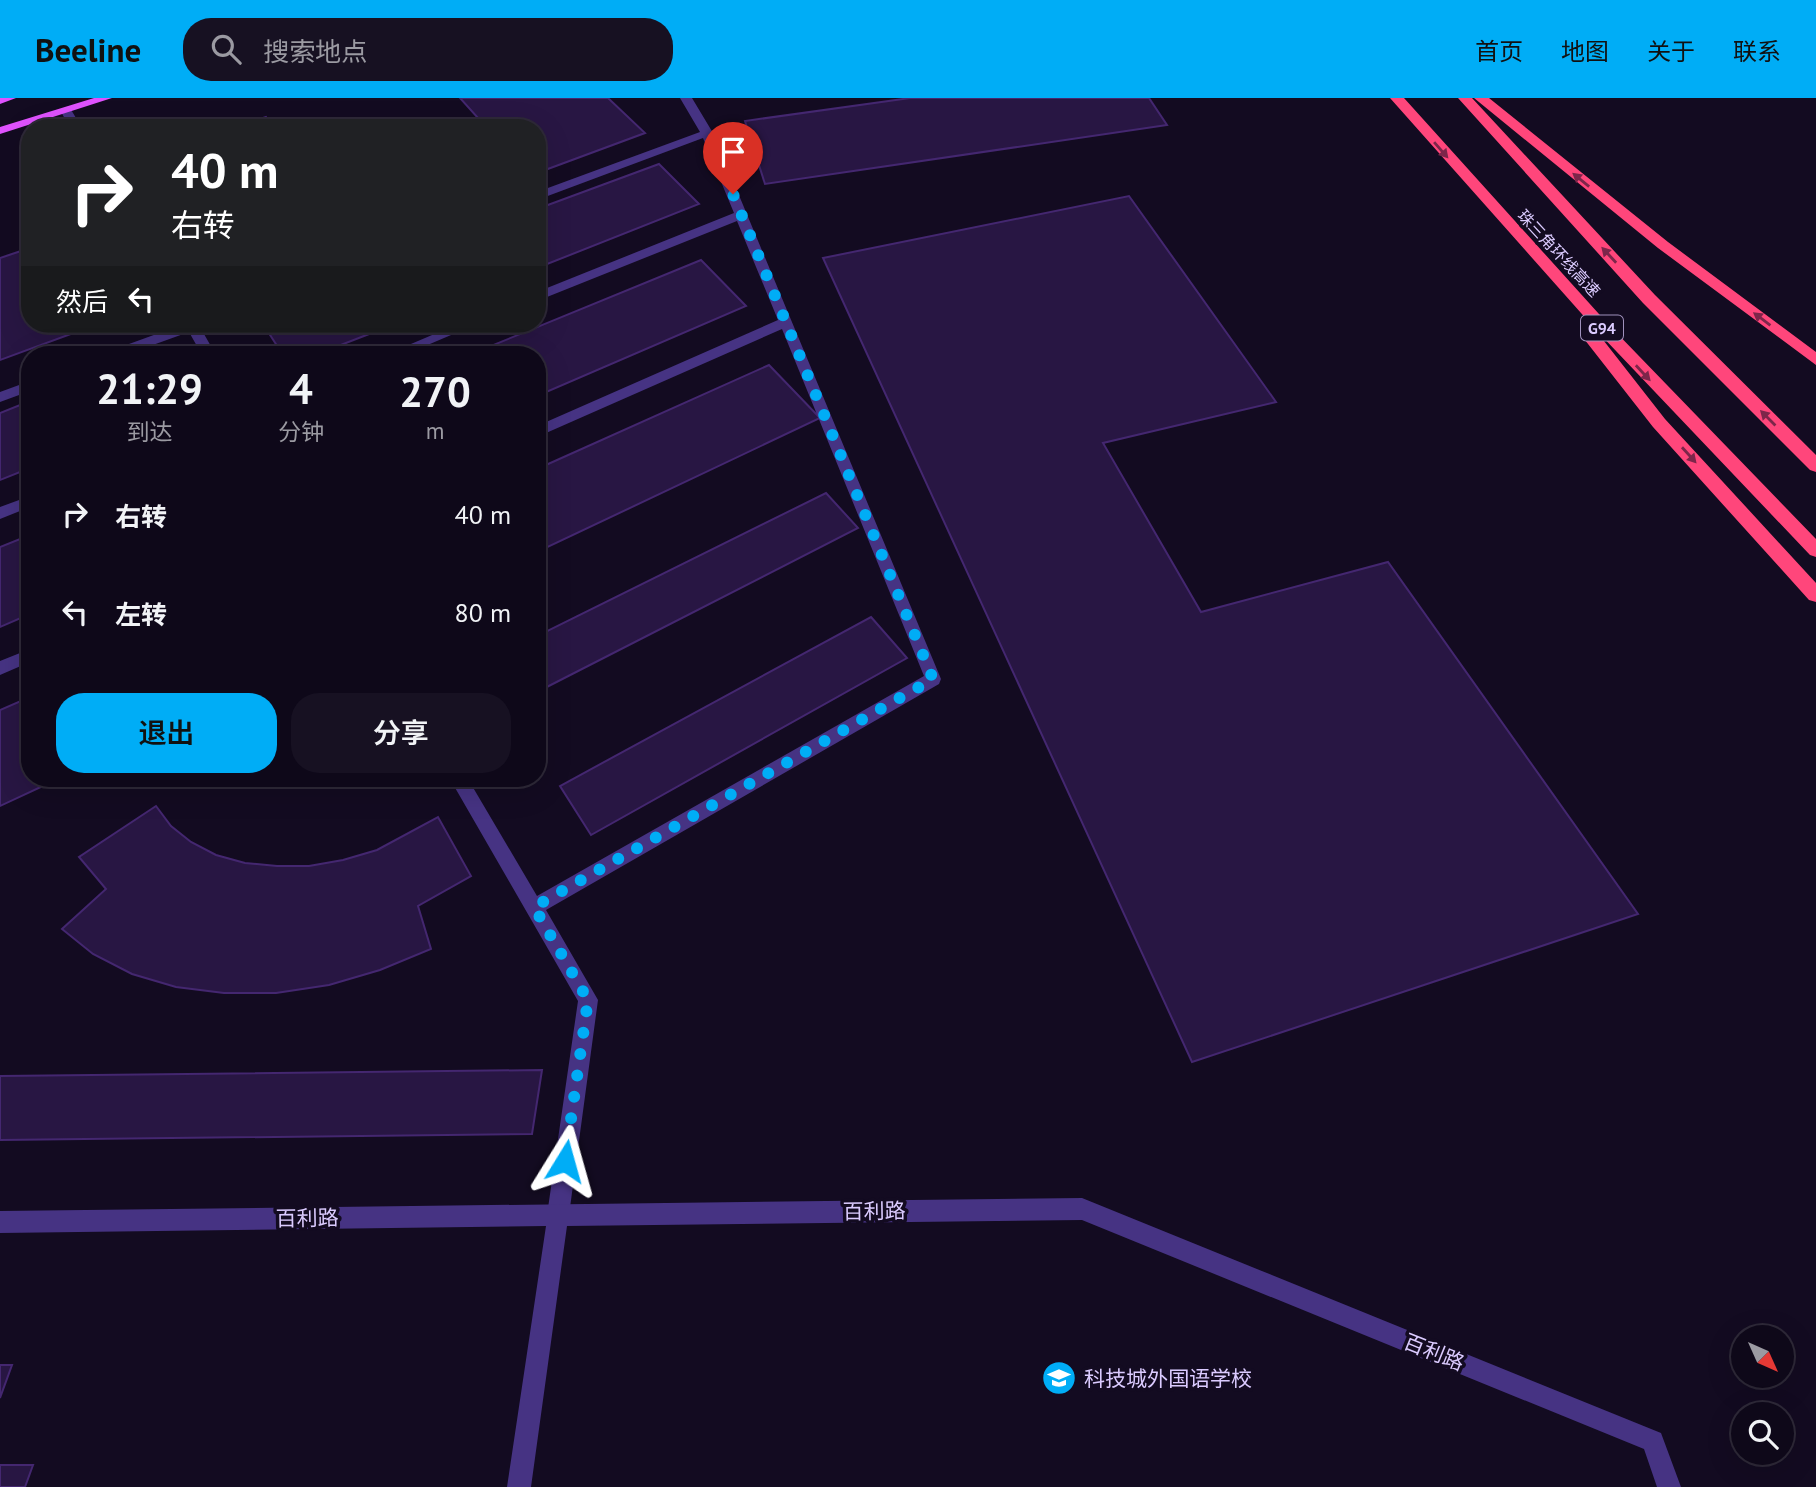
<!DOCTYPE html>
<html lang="zh">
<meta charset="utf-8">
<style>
:root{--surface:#0e0819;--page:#171122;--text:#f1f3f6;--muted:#9b9aa2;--line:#2e2938;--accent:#00adf6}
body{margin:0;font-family:"PT Sans","Noto Sans SC",sans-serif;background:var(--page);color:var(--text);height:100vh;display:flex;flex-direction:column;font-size:26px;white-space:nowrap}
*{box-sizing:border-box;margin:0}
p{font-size:23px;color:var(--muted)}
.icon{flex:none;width:38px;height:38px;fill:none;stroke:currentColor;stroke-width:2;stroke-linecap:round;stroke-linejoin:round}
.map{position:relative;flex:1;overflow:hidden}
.drawer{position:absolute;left:21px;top:248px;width:525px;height:441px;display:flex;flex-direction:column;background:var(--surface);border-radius:28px;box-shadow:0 7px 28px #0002,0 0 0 2px var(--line)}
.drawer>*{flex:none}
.banner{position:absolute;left:21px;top:21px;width:525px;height:214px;border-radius:28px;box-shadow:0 7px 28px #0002,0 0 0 2px var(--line);background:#202124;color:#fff;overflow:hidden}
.needle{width:46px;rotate:135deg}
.fabs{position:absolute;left:1731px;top:1227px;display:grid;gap:14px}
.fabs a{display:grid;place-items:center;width:63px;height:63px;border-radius:50%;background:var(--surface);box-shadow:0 7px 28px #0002,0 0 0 2px var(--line);font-size:35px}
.pin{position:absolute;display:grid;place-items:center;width:60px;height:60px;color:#fff;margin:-72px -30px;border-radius:50% 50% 50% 0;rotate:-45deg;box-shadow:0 0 7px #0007}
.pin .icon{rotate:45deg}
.me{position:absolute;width:77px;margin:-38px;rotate:8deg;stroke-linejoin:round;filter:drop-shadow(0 0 5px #0008)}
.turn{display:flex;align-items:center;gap:24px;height:147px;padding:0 35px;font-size:32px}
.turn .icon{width:91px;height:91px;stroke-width:2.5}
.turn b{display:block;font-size:49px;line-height:60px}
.then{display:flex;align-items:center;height:66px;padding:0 35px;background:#0003;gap:14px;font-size:26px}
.eta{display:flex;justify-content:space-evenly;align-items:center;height:119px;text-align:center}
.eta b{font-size:42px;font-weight:600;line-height:49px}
.button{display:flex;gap:14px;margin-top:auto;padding:14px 35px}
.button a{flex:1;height:80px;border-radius:28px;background:var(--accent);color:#111;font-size:28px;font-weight:600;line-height:80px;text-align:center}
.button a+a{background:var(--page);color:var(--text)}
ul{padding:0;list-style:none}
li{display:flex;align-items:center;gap:21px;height:98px;padding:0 35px}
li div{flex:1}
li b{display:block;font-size:26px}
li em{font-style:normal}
header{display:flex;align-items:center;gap:42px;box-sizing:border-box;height:98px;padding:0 35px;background:var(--accent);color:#111}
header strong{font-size:33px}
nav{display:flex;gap:38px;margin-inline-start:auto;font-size:24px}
.search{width:490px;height:63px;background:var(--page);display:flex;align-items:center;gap:18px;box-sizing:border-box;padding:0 24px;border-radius:28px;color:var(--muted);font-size:26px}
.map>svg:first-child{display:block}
</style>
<header>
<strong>Beeline</strong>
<div class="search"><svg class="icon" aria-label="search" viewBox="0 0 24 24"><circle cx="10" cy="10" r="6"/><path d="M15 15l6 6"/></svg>搜索地点</div>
<nav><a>首页</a><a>地图</a><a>关于</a><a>联系</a></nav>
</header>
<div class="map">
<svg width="1816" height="1389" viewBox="0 0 1816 1389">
<rect width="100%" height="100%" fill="#130b21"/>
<path fill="#281643" stroke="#442770" stroke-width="2" d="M460,0H608L645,35L537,75V30H487Z
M910,0H1149L1167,27L765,86L745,23Z
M266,19L274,30H233Z
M659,66L699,106L537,170V111Z
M1129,98L1276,304L1103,345L1201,514L1388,464L1638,816L1192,964L823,160Z
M30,150V226H98L0,262V160Z
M701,162L746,208L537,298V257H469Z
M263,226H395L315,257H283Z
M769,267L820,320L537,454V371Z
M30,303V370L0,382V315Z
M826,395L858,430L537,594V538Z
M30,437V516L0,529V449Z
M871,519L907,560L591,737L560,688Z
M30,599V681H58L0,708V612Z
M156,708L171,728L191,744L216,757L245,765L277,768H309L343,762L377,752L438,719L471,778L418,808L431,851L380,872L329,887L276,895H224L176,889L132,876L93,856L62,831L106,791L79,759Z
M542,972L532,1036L0,1042V978Z
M0,1267H12L0,1300Z
M0,1367H33L25,1389H0Z"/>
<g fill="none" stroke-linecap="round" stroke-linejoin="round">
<path fill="#463383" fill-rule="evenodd" d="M680,0H692L713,35L941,581L939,586L546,812L598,902L569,1117L566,1125L558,1128L550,1125L547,1117L578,903L450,681H468L537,798L924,578L782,231L537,339V328L778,222L737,123L537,203V194L734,115L703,40L537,102V94L700,34Z
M66,9L70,10L82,30H70L60,12Z
M184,226H202L200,229L216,257H202L189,234L125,257H105L107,254Z
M458,226H477L404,257H385Z
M30,283V293L0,304V294Z
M30,398V409L0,421V409Z
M30,551V564L0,577V563Z"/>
<path fill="#463383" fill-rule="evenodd" d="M1082,1100L1661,1335L1681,1389H1657L1644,1351L1082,1122L567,1128L531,1389H507L546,1128L0,1135V1113Z"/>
<path fill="#e052ff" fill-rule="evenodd" d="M0,0H16L0,6Z
M94,0H112L0,36V29Z"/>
<path fill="#ff467b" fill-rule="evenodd" d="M1390,0H1404L1608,226L1816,441V459L1810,457L1597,233Z
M1458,0H1472L1655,197L1816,357V374L1810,372L1643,205Z
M1474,0H1489L1668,144L1816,254V267L1658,150Z
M1587,228L1593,229L1665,321L1816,485V504L1809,502L1653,329L1581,237V229Z"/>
</g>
<defs><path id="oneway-solid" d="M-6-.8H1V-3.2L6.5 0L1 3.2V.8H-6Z" transform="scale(1.75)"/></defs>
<g fill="#7d264a">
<use href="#oneway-solid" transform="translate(1441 52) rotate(49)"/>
<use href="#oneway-solid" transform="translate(1581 82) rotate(-141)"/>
<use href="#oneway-solid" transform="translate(1609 157) rotate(-133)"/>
<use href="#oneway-solid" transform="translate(1762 221) rotate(-143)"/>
<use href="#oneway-solid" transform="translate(1643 275) rotate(47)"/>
<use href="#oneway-solid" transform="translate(1768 320) rotate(-135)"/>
<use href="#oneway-solid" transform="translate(1689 357) rotate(48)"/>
</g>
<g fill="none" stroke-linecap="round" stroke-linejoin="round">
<path stroke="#00adf6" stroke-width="12" stroke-dasharray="0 21.6" d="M565,1063L588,902L534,809L933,581L733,96"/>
</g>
<defs>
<g id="school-disc" transform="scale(1.75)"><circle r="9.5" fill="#00adf6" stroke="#130b21"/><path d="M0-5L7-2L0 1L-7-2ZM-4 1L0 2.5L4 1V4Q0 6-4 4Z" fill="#fff"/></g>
</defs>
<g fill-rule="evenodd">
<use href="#school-disc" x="1059" y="1280"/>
</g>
<g text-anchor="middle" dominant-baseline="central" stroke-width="7" stroke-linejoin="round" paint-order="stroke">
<g font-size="16" fill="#dbcbff" stroke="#130b21">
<text transform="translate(1559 155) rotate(47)">珠三角环线高速</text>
</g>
<rect fill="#130b21" stroke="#9f91bc" stroke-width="2" x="1581" y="217.5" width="42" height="25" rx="5"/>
<g font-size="16" font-weight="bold" fill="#dbcbff">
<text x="1602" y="230">G94</text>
</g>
<g font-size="21" fill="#dbcbff" stroke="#130b21">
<text transform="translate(874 1113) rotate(-1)">百利路</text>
<text transform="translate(307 1120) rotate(-1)">百利路</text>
<text transform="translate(1434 1254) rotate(22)">百利路</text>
</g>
<g font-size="21" fill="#dbcbff" stroke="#130b21" text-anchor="start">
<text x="1084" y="1280">科技城外国语学校</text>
</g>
</g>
</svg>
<div class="fabs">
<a><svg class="needle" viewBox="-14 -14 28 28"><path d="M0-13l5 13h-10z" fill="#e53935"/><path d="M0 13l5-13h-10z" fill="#9b9aa2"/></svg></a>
<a><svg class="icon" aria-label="search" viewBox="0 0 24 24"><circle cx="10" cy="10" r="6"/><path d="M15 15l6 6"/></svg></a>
</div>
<div class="pin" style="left:733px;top:96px;background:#d93025"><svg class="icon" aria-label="arrive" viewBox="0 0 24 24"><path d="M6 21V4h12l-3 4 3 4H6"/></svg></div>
<svg class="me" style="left:565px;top:1063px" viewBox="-20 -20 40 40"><path d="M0-17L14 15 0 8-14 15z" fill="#00adf6" stroke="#fff" stroke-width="4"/></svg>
<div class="banner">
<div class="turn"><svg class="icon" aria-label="right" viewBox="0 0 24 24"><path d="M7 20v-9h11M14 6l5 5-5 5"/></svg><div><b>40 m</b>右转</div></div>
<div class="then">然后<svg class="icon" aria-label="left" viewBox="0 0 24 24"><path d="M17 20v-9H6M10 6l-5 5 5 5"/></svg></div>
</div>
<section class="drawer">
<div class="eta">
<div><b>21:29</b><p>到达</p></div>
<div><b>4</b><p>分钟</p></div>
<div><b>270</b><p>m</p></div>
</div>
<ul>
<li><svg class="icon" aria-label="right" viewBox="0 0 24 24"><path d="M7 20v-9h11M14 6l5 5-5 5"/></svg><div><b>右转</b></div><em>40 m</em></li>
<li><svg class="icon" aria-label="left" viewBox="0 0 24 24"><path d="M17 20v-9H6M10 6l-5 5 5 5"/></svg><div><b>左转</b></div><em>80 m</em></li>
</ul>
<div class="button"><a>退出</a><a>分享</a></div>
</section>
</div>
